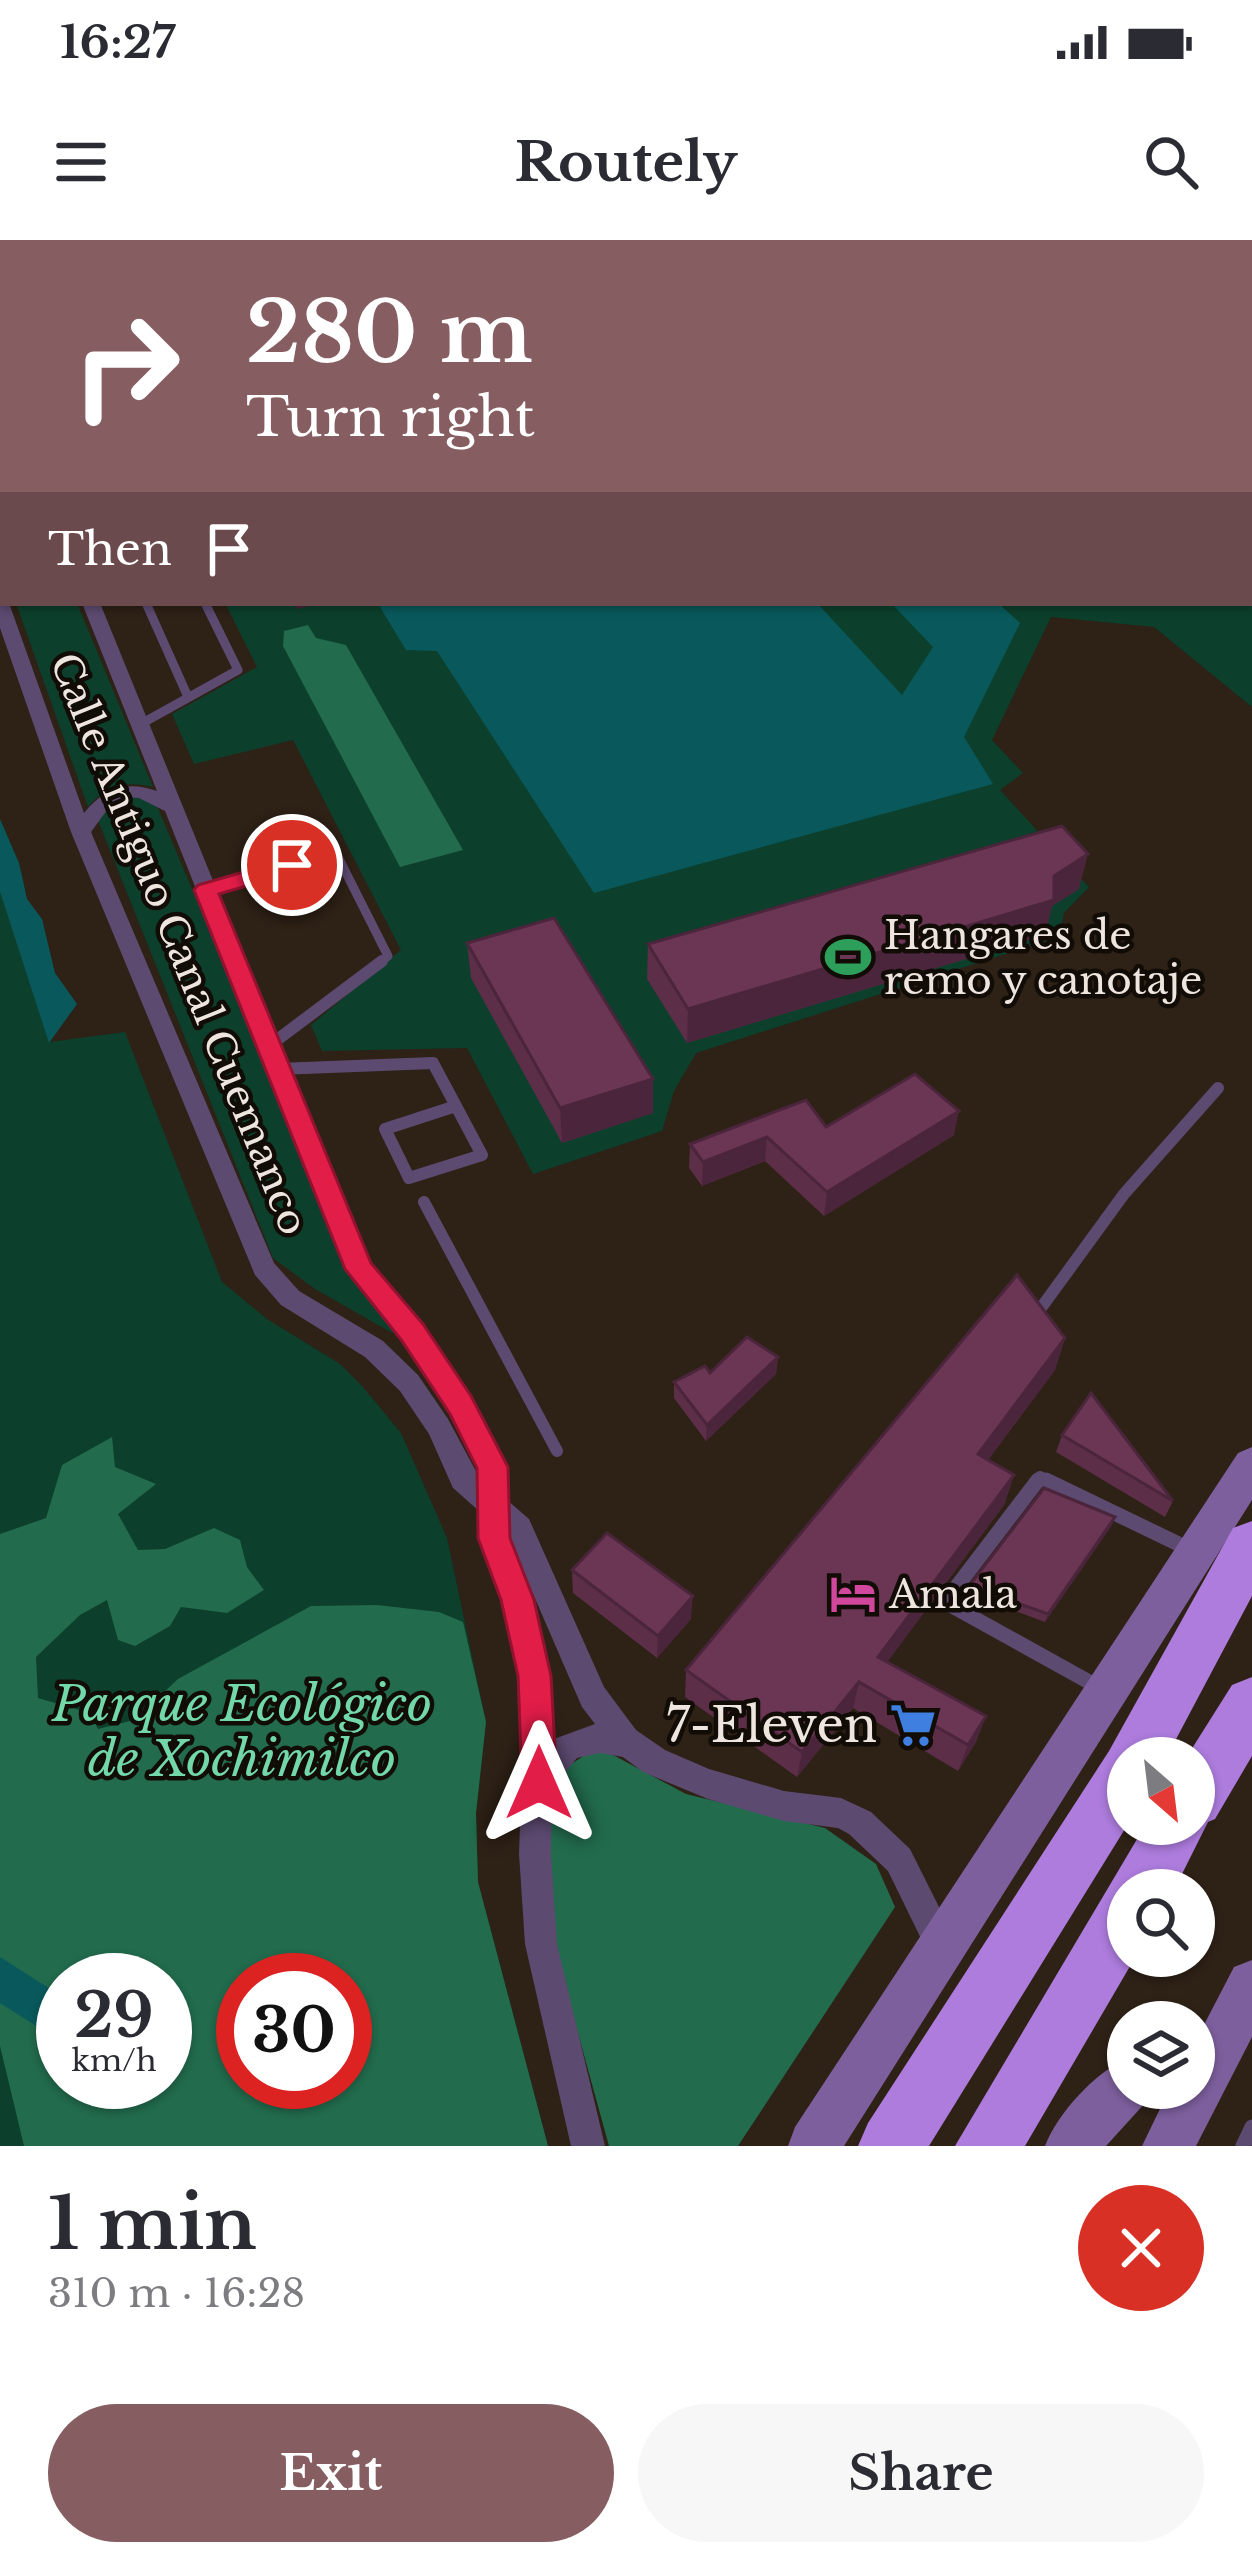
<!DOCTYPE html>
<meta charset="utf-8">
<style>
:root{--surface:#fff;--page:#f7f7f7;--text:#2b2b33;--muted:#7c7c81;--accent:#865d61}
body{margin:0;font-family:"Libre Baskerville",serif;background:var(--page);color:var(--text);height:100vh;display:flex;flex-direction:column;font-size:45px;white-space:nowrap}
*{box-sizing:border-box;margin:0}
p{font-size:39px;color:var(--muted)}
.icon{flex:none;width:66px;height:66px;fill:none;stroke:currentColor;stroke-width:2;stroke-linecap:round;stroke-linejoin:round}
.map{position:relative;height:1906px;overflow:hidden}
.side{display:flex;flex-direction:column;background:var(--surface);flex:1}
.side>*{flex:none}
.banner{position:absolute;left:0px;top:0px;width:1254px;height:366px;box-shadow:0 3px 9px #0004;background:#865d61;color:#fff;overflow:hidden}
.needle{width:78px;rotate:152deg}
.fabs{position:absolute;left:1107px;top:1497px;display:grid;gap:24px}
.fabs a{display:grid;place-items:center;width:108px;height:108px;border-radius:50%;background:var(--surface);box-shadow:0 3px 9px #0004;font-size:60px}
.speed{position:absolute;left:36px;top:1713px;display:flex;gap:24px;font-size:60px;font-weight:700;text-align:center}
.speed>*{display:grid;place-content:center;width:156px;height:156px;border-radius:50%;background:var(--surface);box-shadow:0 3px 9px #0004;line-height:1}
.speed small{font-size:30px;font-weight:400}
.speed .limit{border:18px solid #d22;background:#fff;color:#111}
.pin{position:absolute;display:grid;place-items:center;width:102px;height:102px;color:#fff;margin:-51px;border:6px solid #fff;border-radius:50%;box-shadow:0 3px 12px #0007}
.me{position:absolute;width:132px;margin:-66px;rotate:0deg;stroke-linejoin:round;filter:drop-shadow(0 0 9px #0008)}
.turn{display:flex;align-items:center;gap:42px;height:252px;padding:0 48px;font-size:54px}
.turn .icon{width:156px;height:156px;stroke-width:2.5}
.turn b{display:block;font-size:84px;line-height:102px}
.then{display:flex;align-items:center;height:114px;padding:0 48px;background:#0003;gap:24px;font-size:45px}
.round{display:grid;place-items:center;flex:none;width:126px;height:126px;border-radius:63px;background:var(--page)}
.head{display:flex;align-items:center;justify-content:space-between;height:204px;padding:0 48px}
h1{font-size:72px;font-weight:700;line-height:90px}
.button{display:flex;gap:24px;margin-top:auto;padding:24px 48px}
.button a{flex:1;height:138px;border-radius:72px;background:var(--accent);color:#fff;font-size:48px;font-weight:700;line-height:138px;text-align:center}
.button a+a{background:var(--page);color:var(--text)}
.status{display:flex;justify-content:space-between;align-items:center;height:84px;padding:0 60px;background:var(--surface);direction:ltr}
.status svg{height:33px;fill:currentColor}
header{display:flex;justify-content:space-between;align-items:center;height:156px;padding:0 48px;background:var(--surface);font-size:54px;font-weight:700}
.map>svg:first-child{display:block}
</style>
<div class="status"><b>16:27</b><svg viewBox="0 0 49 12"><path d="M0 12V9h3v3zM5 12V6h3v6zM10 12V3h3v9zM15 12V0h3v12zM26 1h20v11H26zM47 4h2v5h-2z"/></svg></div>
<header><svg class="icon" aria-label="menu" viewBox="0 0 24 24"><path d="M4 6h16M4 12h16M4 18h16"/></svg>Routely<svg class="icon" aria-label="search" viewBox="0 0 24 24"><circle cx="10" cy="10" r="6"/><path d="M15 15l6 6"/></svg></header>
<div class="map">
<svg width="1252" height="1906" viewBox="0 0 1252 1906">
<rect width="100%" height="100%" fill="#2e2116"/>
<path fill="#0c3f2c" fill-rule="evenodd" d="M1252,169V467L1154,387L1051,377L992,500L1023,533L1000,550L1089,647L1064,673L1059,697L696,813L674,851L662,891L533,934L467,808L322,811L311,785L401,710L293,500L194,524L172,474L257,427L225,363H1251Z
M16,363H77L153,547C127,540 105,546 88,567Z
M125,555H143L157,566L349,1021L394,1094L315,1049L273,1018L97,578Z
M0,652L49,802L125,792L222,1042L267,1079L340,1124L362,1146L401,1193L447,1298L486,1482L476,1573L478,1642L548,1906H0ZM63,1740H165V1842H63ZM243,1740H345V1842H243Z"/>
<path fill="#226b4d" fill-rule="evenodd" d="M308,385L316,398L346,405L463,610L400,627L283,406L284,391Z
M112,1197L115,1227L156,1244L118,1274L138,1310L165,1309L214,1288L240,1300L247,1327L264,1350L227,1373L181,1367L170,1386L135,1406L118,1400L107,1360L80,1375L36,1417L38,1458L90,1473L98,1489L134,1480L178,1439L311,1366L377,1365L439,1372L463,1382L486,1482L476,1573L478,1642L548,1906H24L0,1806V1294L46,1278L62,1225ZM63,1740H165V1842H63ZM243,1740H345V1842H243Z
M593,1510L613,1515L686,1554L825,1588L876,1624L895,1667L738,1906H609L553,1702L545,1562L557,1533Z"/>
<path fill="#09595c" d="M389,363H817L902,455L933,407L891,363H998L1020,383L964,497L993,544L594,653L437,411L406,410L380,367Z
M0,579L19,623L27,659L42,679L55,733L77,764L49,803L0,652Z"/>
<g fill="none" stroke-linecap="round" stroke-linejoin="round">
<path stroke="#09595c" stroke-width="6" d="M1163,0L1168,3"/>
<path fill="#09595c" fill-rule="evenodd" d="M0,1717L63,1757V1803L0,1763Z"/>
<path stroke="#5d4a71" stroke-width="9" d="M146,363L188,457
M139,485L238,430L205,363
M206,650L336,613L388,716L378,724"/>
<path stroke="#5d4a71" stroke-width="12" d="M269,806L382,721
M278,829L433,823L456,866
M456,866L482,915L409,938L385,889Z
M424,962L557,1211
M1041,1068L1124,954L1218,848
M1036,1243L1040,1237L1052,1243"/>
<path stroke="#5d4a71" stroke-width="15" d="M1038,1240L945,1362L1100,1448
M1046,1240L1191,1310
M1243,1906L1252,1887"/>
<path fill="#5d4a71" fill-rule="evenodd" d="M124,0H138L140,3H126Z
M961,0H977L980,3H964Z
M0,98H3V106H0Z
M0,115H3V138H0Z
M1251,162H1252V171H1251Z
M3,330V344L0,345V331Z
M0,358L9,363L84,573C104,548 126,540 157,551L82,363H100L369,1024C417,1079 480,1154 504,1224C508,1235 506,1249 507,1260L529,1279L604,1447L636,1490L665,1510L709,1529L784,1551L841,1558L871,1572L910,1609L958,1705L954,1717L942,1721L930,1717L888,1631L849,1594L838,1588L784,1581L708,1559L643,1532L623,1517L600,1513L577,1518L552,1548L551,1614L557,1704L605,1906H571L525,1704L519,1614L524,1479L512,1398L480,1298L479,1271L453,1248L429,1194L400,1151L365,1117L281,1065L255,1035L71,592L0,388ZM125,557L139,558L165,571L347,1029L404,1100L451,1173L478,1228L479,1237L448,1179L418,1135L383,1101L299,1051L274,1023L91,592L107,570ZM508,1296L582,1467L595,1484L554,1499L542,1398Z"/>
<path fill="#7d5f9d" fill-rule="evenodd" d="M1252,1207V1260L844,1906H788L795,1887L1238,1213Z
M1252,1720V1797L1196,1906H1142L1170,1848H1194V1804L1234,1727Z
M1128,1818V1848H1152L1146,1862L1106,1906H1045C1058,1873 1095,1832 1128,1818Z"/>
<path fill="#ad7cdd" fill-rule="evenodd" d="M1252,1281V1356L1166,1518H1128V1584L929,1906H858L868,1883L1109,1511L1233,1288Z
M1252,1437V1516L1215,1579L1208,1582L1174,1650H1128V1716H1136L1025,1906H955L1146,1584H1194V1518H1186L1232,1445Z"/>
</g>
<path fill="#5c2e48" d="M1079,649L1052,666L1045,695L687,803L647,739L648,704Z
M467,703L653,839V873L562,903L471,738Z
M826,887L954,895L824,976L765,921L702,946L689,928L690,904Z
M1065,1098L1055,1130L988,1220L1014,1235L1004,1265L887,1422L986,1476L976,1502L958,1531L853,1468L797,1537L685,1457L686,1430Z
M778,1117L776,1134L706,1201L674,1158V1142Z
M1062,1195L1173,1261L1165,1277L1056,1212Z
M1112,1285L1045,1382L967,1353L969,1346Z
M572,1330L691,1379L657,1418L573,1353Z"/>
<path fill="#4b253b" d="M295,363H324L296,369Z
M1088,614L1079,649L1052,666L1045,695L687,803L688,769L1054,636Z
M653,839V873L562,903L560,868Z
M959,871L954,895L824,976L827,952Z
M767,897L765,921L702,946L703,922Z
M1065,1098L1055,1130L970,1244L978,1214Z
M778,1117L776,1134L706,1201L707,1185Z
M1014,1235L1004,1265L871,1444L878,1417Z
M1115,1277L1112,1285L1045,1382L1048,1374Z
M693,1356L691,1379L657,1418L658,1396Z
M859,1442L853,1468L797,1537L802,1512Z
M986,1476L976,1502L958,1531L968,1505Z"/>
<path fill="#6b3554" stroke="#4b253b" stroke-width="3" d="M1062,586L1088,614L1054,636V660L688,769L648,704Z
M554,678L653,839L560,868L467,703Z
M915,834L959,871L827,952L767,897L703,922L690,904L806,860L826,887Z
M1017,1035L1065,1098L978,1214L1014,1235L878,1417L986,1476L968,1505L859,1442L802,1512L686,1430Z
M747,1097L778,1117L707,1185L674,1142L705,1126L710,1133Z
M1091,1153L1173,1261L1062,1195Z
M1044,1248L1115,1277L1048,1374L969,1346Z
M607,1293L693,1356L658,1396L572,1330Z"/>
<path fill="#e11d48" stroke="#92132f" stroke-width="3" d="M292,618L301,620V630L219,654L371,1023L423,1084L471,1156L508,1227L510,1298L534,1360L551,1436L557,1543L552,1555L539,1560L527,1555L522,1543L518,1436L501,1360L478,1298L477,1228L450,1174L402,1101L345,1029L194,650L198,645Z"/>
<defs>
<g id="stadium-bare" transform="scale(3.6)"><path d="M0-5a6.5 5 0 1 0 0 10a6.5 5 0 1 0 0-10ZM-3.5-1.8h7v3.6h-7Z" fill="#2e9e5b" stroke="#120c07" stroke-width="2.5" paint-order="stroke"/></g>
<g id="hotel-bare" transform="scale(3.6)"><path d="M-6-4.5h1.5V1H6V5H4.5V3h-9V5H-6ZM-4 0a1.8 1.8 0 1 1 3.6 0ZM.5 0V-2.5h3Q6-2.5 6 0Z" fill="#d1479c" stroke="#120c07" stroke-width="2.5" paint-order="stroke"/></g>
<g id="supermarket-bare" transform="scale(3.6)"><path d="M-6-5.5h2.5l.6 2H6L4.5 2H-2.5L-4.4-4H-6ZM-1.5 3.2a1.3 1.3 0 1 0 .1 0ZM3 3.2a1.3 1.3 0 1 0 .1 0Z" fill="#3f7fe0" stroke="#120c07" stroke-width="2.5" paint-order="stroke"/></g>
</defs>
<g fill-rule="evenodd">
<use href="#stadium-bare" x="848" y="717"/>
<use href="#hotel-bare" x="853" y="1354"/>
<use href="#supermarket-bare" x="913" y="1485"/>
</g>
<g text-anchor="middle" dominant-baseline="central" stroke-width="9" stroke-linejoin="round" paint-order="stroke">
<g font-size="39" fill="#eee5de" stroke="#120c07" text-anchor="start">
<text x="884" y="695">Hangares de<tspan x="884" dy="45">remo y canotaje</tspan></text>
<text x="889" y="1354">Amala</text>
</g>
<g font-size="39" fill="#eee5de" stroke="#120c07">
<text transform="translate(179 704) rotate(68)">Calle Antiguo Canal Cuemanco</text>
</g>
<g font-size="48" font-style="italic" fill="#72d8aa" stroke="#120c07">
<text x="242" y="1464">Parque Ecológico<tspan x="242" dy="55">de Xochimilco</tspan></text>
</g>
<g font-size="48" fill="#eee5de" stroke="#120c07" text-anchor="end">
<text x="877" y="1485">7-Eleven</text>
</g>
</g>
</svg>
<div class="fabs">
<a><svg class="needle" viewBox="-14 -14 28 28"><path d="M0-13l5 13h-10z" fill="#e53935"/><path d="M0 13l5-13h-10z" fill="#7c7c81"/></svg></a>
<a><svg class="icon" aria-label="search" viewBox="0 0 24 24"><circle cx="10" cy="10" r="6"/><path d="M15 15l6 6"/></svg></a>
<a><svg class="icon" aria-label="layers" viewBox="0 0 24 24"><path d="M12 4l9 5-9 5-9-5zM3 14l9 5 9-5"/></svg></a>
</div>
<div class="speed"><div>29<small>km/h</small></div><div class="limit">30</div></div>
<div class="pin" style="left:292px;top:625px;background:#d93025"><svg class="icon" aria-label="arrive" viewBox="0 0 24 24"><path d="M6 21V4h12l-3 4 3 4H6"/></svg></div>
<svg class="me" style="left:539px;top:1543px" viewBox="-20 -20 40 40"><path d="M0-17L14 15 0 8-14 15z" fill="#e11d48" stroke="#fff" stroke-width="4"/></svg>
<div class="banner">
<div class="turn"><svg class="icon" aria-label="right" viewBox="0 0 24 24"><path d="M7 20v-9h11M14 6l5 5-5 5"/></svg><div><b>280 m</b>Turn right</div></div>
<div class="then">Then<svg class="icon" aria-label="arrive" viewBox="0 0 24 24"><path d="M6 21V4h12l-3 4 3 4H6"/></svg></div>
</div>
</div>
<section class="side">
<div class="head"><div><h1>1 min</h1><p>310 m · 16:28</p></div><a class="round" style="background:#d93025;color:#fff"><svg class="icon" aria-label="close" viewBox="0 0 24 24"><path d="M6 6l12 12M18 6L6 18"/></svg></a></div>
<div class="button"><a>Exit</a><a>Share</a></div>
</section>
